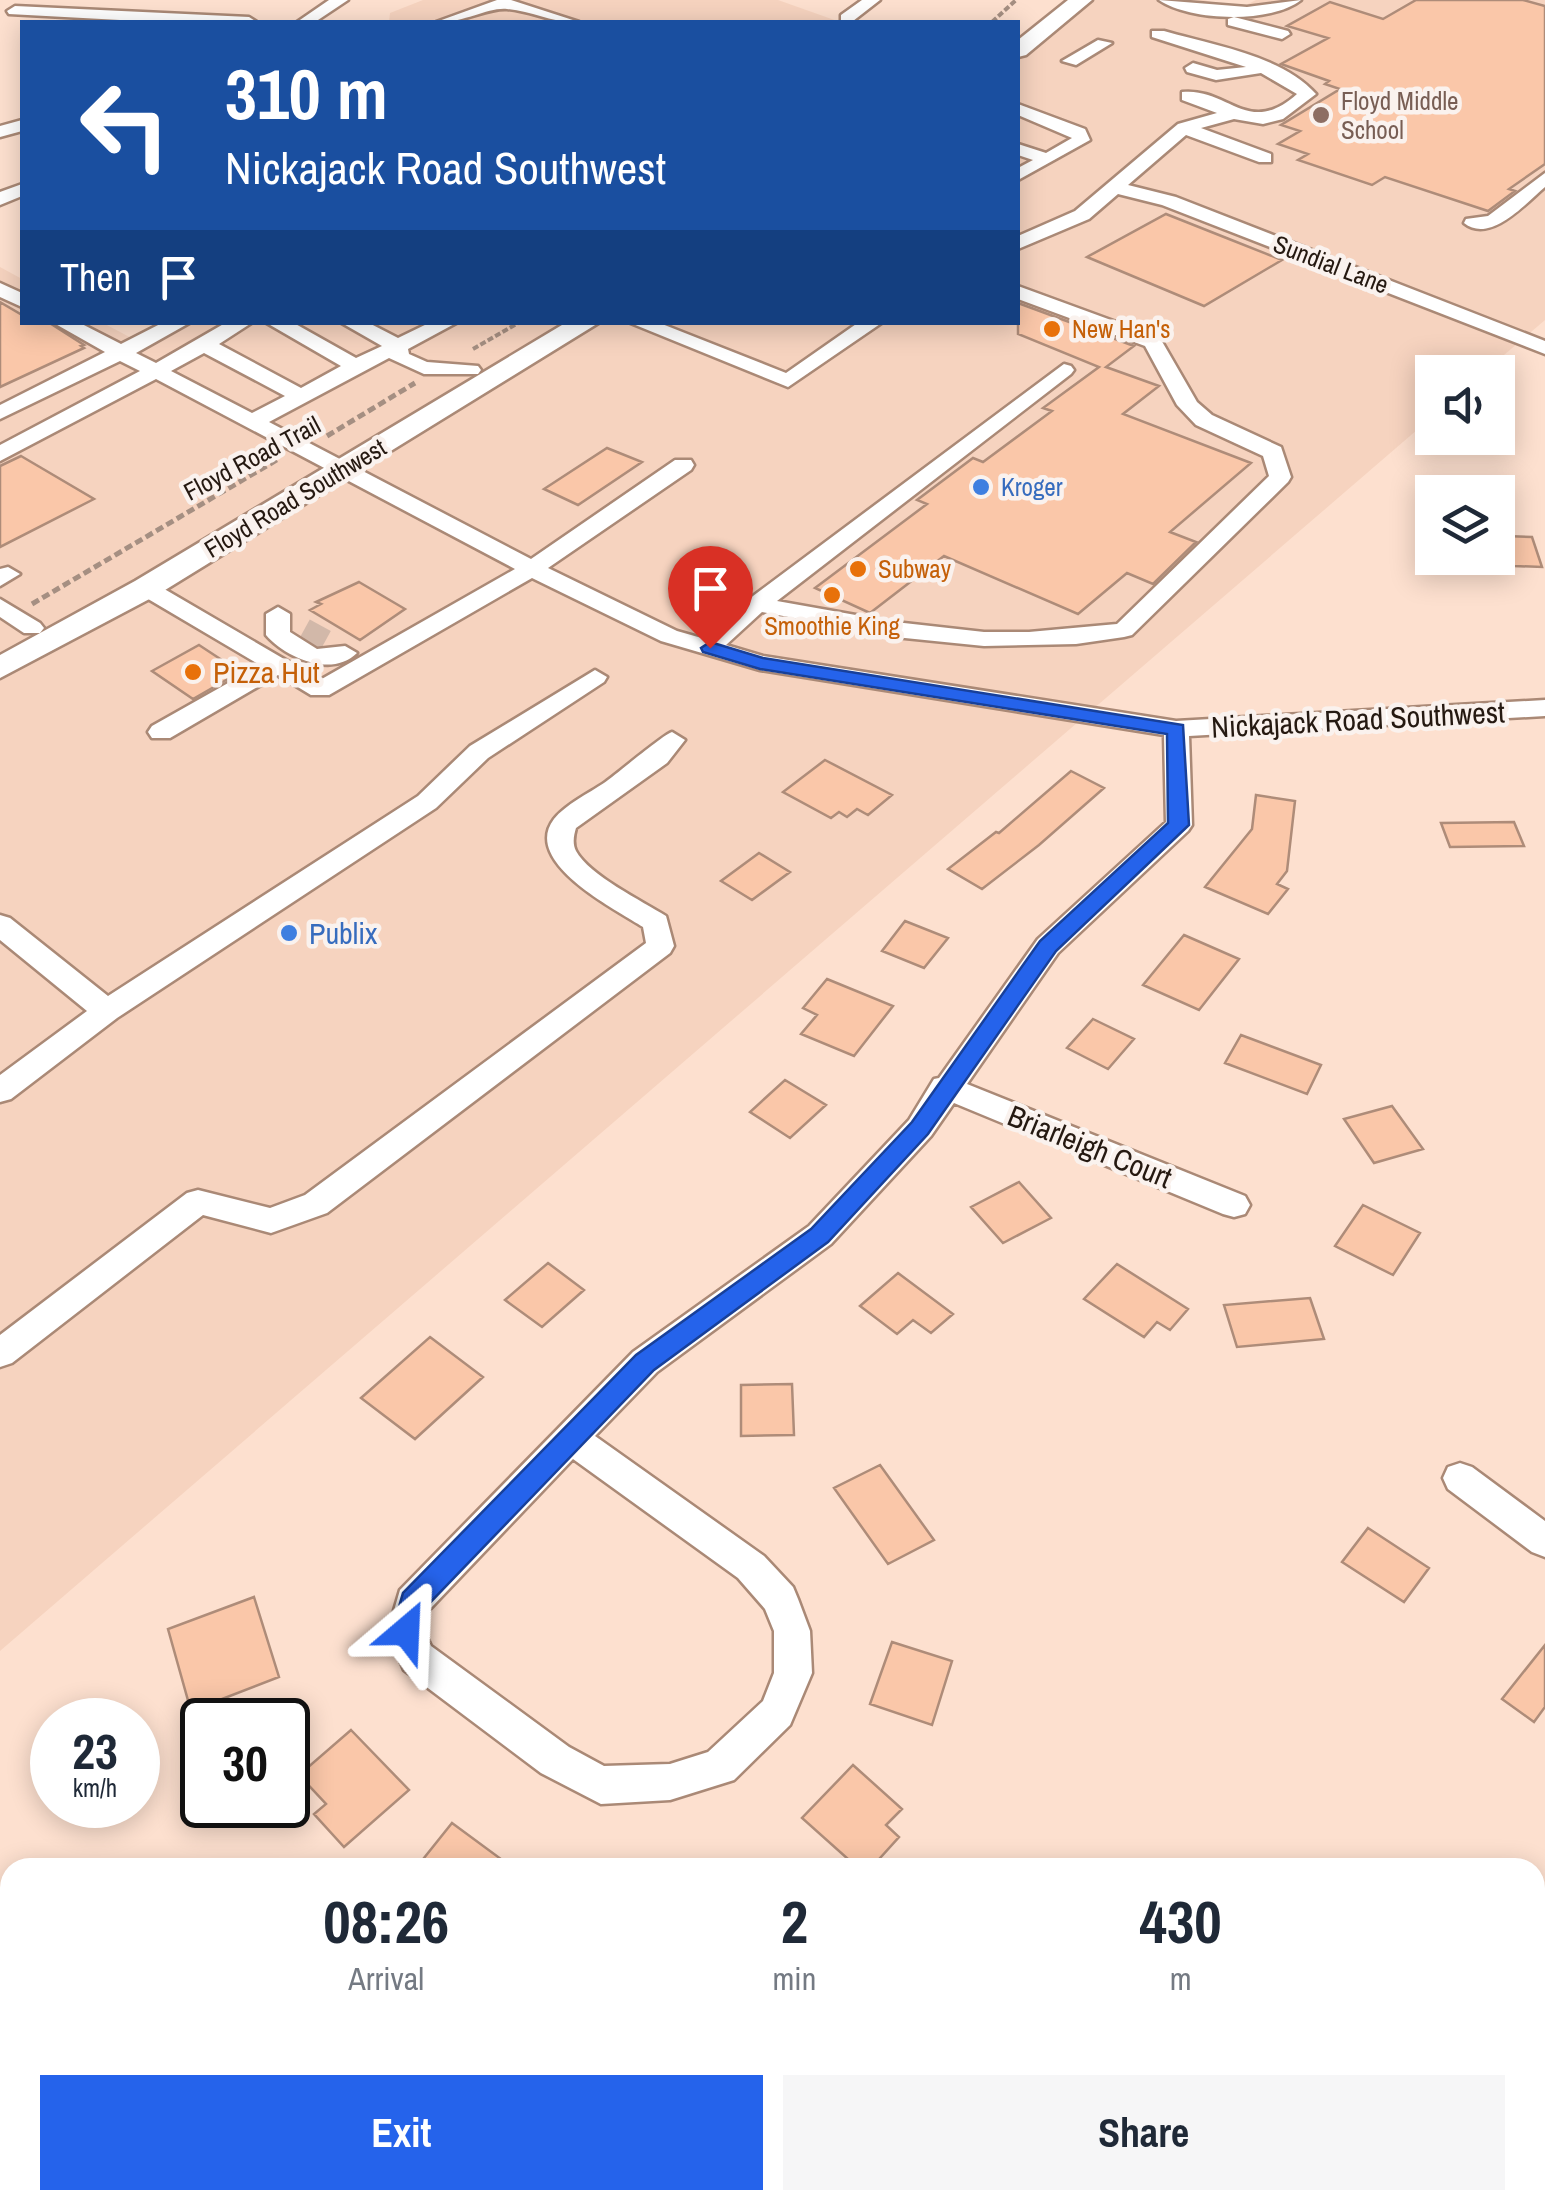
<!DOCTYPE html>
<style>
:root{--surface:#fff;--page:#f6f6f7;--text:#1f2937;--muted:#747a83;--accent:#2563eb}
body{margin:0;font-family:"Archivo Narrow",sans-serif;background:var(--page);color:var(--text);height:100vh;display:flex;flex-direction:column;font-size:38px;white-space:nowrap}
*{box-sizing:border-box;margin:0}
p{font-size:32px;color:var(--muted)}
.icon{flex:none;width:55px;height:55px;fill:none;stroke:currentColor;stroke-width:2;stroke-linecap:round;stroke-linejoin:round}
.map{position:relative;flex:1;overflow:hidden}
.details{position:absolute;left:0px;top:1858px;width:1545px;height:352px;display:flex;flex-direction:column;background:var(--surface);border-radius:30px 30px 0 0;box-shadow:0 5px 25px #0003}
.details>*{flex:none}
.top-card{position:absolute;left:20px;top:20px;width:1000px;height:305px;border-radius:0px;box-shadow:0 5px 25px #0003;background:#1a4fa0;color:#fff;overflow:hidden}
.controls{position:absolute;left:1415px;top:355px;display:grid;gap:20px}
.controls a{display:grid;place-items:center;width:100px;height:100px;border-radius:0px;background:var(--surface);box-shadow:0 5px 25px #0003;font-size:50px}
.speed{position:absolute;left:30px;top:1698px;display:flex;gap:20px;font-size:50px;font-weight:700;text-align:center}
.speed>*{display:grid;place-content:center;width:130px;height:130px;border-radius:50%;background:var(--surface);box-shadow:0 5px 25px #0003;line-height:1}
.speed small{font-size:25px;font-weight:400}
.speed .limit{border:5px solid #111;border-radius:15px;background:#fff;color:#111}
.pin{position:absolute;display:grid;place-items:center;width:85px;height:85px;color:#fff;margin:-102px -42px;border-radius:50% 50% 50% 0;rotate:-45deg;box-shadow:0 0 10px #0007}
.pin .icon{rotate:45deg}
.me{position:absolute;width:110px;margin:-55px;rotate:26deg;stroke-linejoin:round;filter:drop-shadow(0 0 8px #0008)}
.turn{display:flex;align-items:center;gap:35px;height:210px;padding:0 40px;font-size:45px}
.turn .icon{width:130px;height:130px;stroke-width:2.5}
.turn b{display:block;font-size:70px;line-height:85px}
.then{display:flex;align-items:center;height:95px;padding:0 40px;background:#0003;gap:20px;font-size:38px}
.eta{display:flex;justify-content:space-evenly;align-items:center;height:170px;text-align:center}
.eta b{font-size:60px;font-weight:700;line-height:70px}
.button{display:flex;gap:20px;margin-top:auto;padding:20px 40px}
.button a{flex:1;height:115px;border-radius:0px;background:var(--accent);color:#fff;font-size:40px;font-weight:700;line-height:115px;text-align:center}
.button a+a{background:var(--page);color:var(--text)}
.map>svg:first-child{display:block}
</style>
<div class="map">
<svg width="1545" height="2208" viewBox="0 0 1545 2208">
<rect width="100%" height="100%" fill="#fde0cf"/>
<path fill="#f6d3bf" d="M423,0H778L840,22H389L390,13Z
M1086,0H1204L1238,9L1256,0H1545V320L1484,372H1432V417L0,1651V267L22,279V322L103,323L139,342L174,322H1018V48Z"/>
<path fill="#fac7a9" stroke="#ae8c79" stroke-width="2.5" d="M1416,0H1523L1545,6V164L1509,189L1515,191L1488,211L1385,177L1372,185L1298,160L1308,154L1278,144L1300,131L1281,125L1340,89L1325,84L1329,81L1281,64L1328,38L1287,26L1330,2L1383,19Z
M1166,214L1229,239L1282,260L1204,306L1087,257Z
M0,302L22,315V322H48L84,345L81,346L84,348L0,387Z
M1018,303L1134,346L1106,367L1159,386L1123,414L1251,463L1170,532L1196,542L1153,584L1127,573L1078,614L944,556L870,613L815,588L927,504L917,500L973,458L983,462L1052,411L1043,408L1099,367L1018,334Z
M607,448L642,462L578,505L544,489Z
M21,456L94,499L0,547V466Z
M1505,536L1532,537L1542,567L1514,566Z
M359,582L405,609L360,640L310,610L321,604L316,602Z
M199,645L240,672L193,699L152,671Z
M825,760L892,795L868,815L857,809L847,817L839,812L831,818L783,792Z
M1071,771L1104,788L1039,845L982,889L948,869L996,832L999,833Z
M1256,795L1295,801L1287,871L1277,884L1288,889L1268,914L1205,887L1252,829Z
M1514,822L1524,846L1450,847L1441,823Z
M759,853L790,872L752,900L721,881Z
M905,921L948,938L924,968L882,951Z
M1184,935L1239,959L1199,1010L1143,985Z
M827,979L893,1006L854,1056L801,1034L817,1015L803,1008Z
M1093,1019L1134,1039L1108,1069L1067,1048Z
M1241,1035L1321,1065L1307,1094L1225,1063Z
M785,1080L826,1105L790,1138L750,1112Z
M1392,1106L1423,1149L1374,1163L1344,1119Z
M1019,1182L1051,1218L1003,1243L971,1207Z
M1363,1205L1420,1233L1393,1275L1335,1246Z
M548,1263L584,1290L542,1327L505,1300Z
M1117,1264L1188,1309L1170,1330L1157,1322L1144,1337L1084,1299Z
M898,1273L953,1314L931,1333L913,1320L897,1334L860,1306Z
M1310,1298L1324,1339L1237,1347L1224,1305Z
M430,1337L483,1377L415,1439L361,1398Z
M792,1384L794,1435L741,1436V1385Z
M880,1465L934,1540L888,1564L834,1488Z
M1368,1528L1429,1568L1404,1602L1342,1562Z
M254,1597L279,1677L191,1711L168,1629Z
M892,1642L952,1661L932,1725L870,1704Z
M1545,1645V1707L1534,1722L1502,1699Z
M351,1730L409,1790L344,1847L314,1814L326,1804L299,1775Z
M853,1765L902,1809L886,1825L899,1837L871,1868H858L802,1818Z
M452,1823L513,1868H416Z"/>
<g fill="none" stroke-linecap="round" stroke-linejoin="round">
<path stroke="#d2b8a9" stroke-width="24" stroke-dasharray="24 11" stroke-linecap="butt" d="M304,630L326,642"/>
<g stroke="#aa8976" stroke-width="5">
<path id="minor" d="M329,0H348L315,22H297Z
M497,0H511L579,22C553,24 533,11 507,9C488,7 462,24 436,22Z
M862,0H880L853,21H841V15Z
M1159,0L1247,7L1301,0C1271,24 1189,21 1159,0Z
M15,6L249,17L257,22H157L9,14L7,11Z
M1234,17L1288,31L1290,34L1282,39L1228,25V19Z
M1152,31H1164C1212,45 1281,55 1316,94L1283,119L1263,124L1234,119L1201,128L1271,154V162H1259L1186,135L1128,185L1176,197L1545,341V354L1162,205L1118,194L1089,219L1018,249V236L1075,211L1178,124L1217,113L1182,100V92C1228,87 1248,138 1297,94L1261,73L1216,80L1187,72L1185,68L1193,63L1217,70L1246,67L1152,37Z
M1098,40L1112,43L1076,65L1062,61Z
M1018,104L1085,129L1090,140L1018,180V168L1033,160L1018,155V144L1046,153L1072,138L1018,115Z
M22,120V131L0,137V126Z
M1545,173V187C1525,204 1490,244 1464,223L1466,219L1488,216Z
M22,184V196L0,205V192Z
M0,283L22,293V307L0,297Z
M1018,286L1160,338L1197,402L1212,415L1281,447L1291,477L1288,482L1132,635L1124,637L1076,644L984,646L895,637L762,612L726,645L763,656L1176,721L1545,700V716L1189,736L1192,825L1188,831L1058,953L967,1084L1245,1196L1250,1205L1245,1214L1234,1217L1223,1214L954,1103L931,1136L831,1244L657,1372L595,1436L764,1556L793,1587L798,1599L810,1631L812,1673L790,1725L734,1780L670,1800L601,1804L541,1773L404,1670L388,1631L400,1590L633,1352L809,1226L909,1120L934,1079L939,1078L1038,939L1166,822L1164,735L760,670L661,641L532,578L329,695H311L278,675L170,738H152L148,732L152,726L260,665L138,593L134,588L138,583H154L320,680L515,569L156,379L0,461V445L140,371L120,361L0,419V405L105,352L52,322H78L121,344L164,322H191L136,353L156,363L227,322H253L219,344L301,388L341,366L265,322H292L356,358L382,346L340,322H367L398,338L431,322H458L408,349L409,354L427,362L478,366L481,370L478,374H424L389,358L269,422L531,559L675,460H691L694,465L691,470L548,568L677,631L705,639L749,599L1064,364L1071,366L1074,370L1071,374L777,601L895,622L984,632H1029L1117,624L1269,476L1263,456L1196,425L1177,405L1145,346L1018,299ZM204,353L285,396L252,413L171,371ZM573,1459L738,1578L765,1609L774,1631V1673L763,1701L708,1752L670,1764L604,1766L569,1747L431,1646L424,1631L429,1610Z
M628,322H657L786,373L859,322H883L788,387Z
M8,567L20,574L0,586V569Z
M0,599L40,623L44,628L40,633H24L0,617Z
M278,607L290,614V632L317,649L345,646L357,653C332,678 286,658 266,635V614Z
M595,670L607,677L604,682L488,758L436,808L117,1018L11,1099L0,1102V1075L87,1011L0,940V915L10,918L108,996L418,796L470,746Z
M672,732L685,740L667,763L576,828C574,835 572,843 576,851C589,875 642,901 666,916L674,946L670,953L327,1213L271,1233L203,1215L12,1363L0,1367V1335L187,1193L198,1190L270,1208L305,1195L646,943L643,927C615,909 521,862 554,819C565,805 589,793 604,783C617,774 664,734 672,732Z
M1460,1463L1472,1467L1545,1521V1557L1532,1552L1448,1489L1443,1478L1448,1467Z
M1148,2200H1198L1201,2208H1151Z"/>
</g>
<g stroke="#aa8976" stroke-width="5">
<path id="major" d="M1068,0H1092L1026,55L1018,57V40Z
M567,322H600L157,595L0,678V655L135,581Z"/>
</g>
<path stroke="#a58f82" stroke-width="4" stroke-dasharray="6 2.5" stroke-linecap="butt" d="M992,22L1016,0
M473,349L520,322"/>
<path stroke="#a58f82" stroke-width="5" stroke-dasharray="8 4" stroke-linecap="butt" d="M327,436L415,383
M32,604L280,458"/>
<use href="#minor" fill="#fff" fill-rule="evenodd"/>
<use href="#major" fill="#fff" fill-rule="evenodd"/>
</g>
<path fill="#2563eb" stroke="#184099" stroke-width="2.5" d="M710,642L763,658L1183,725L1189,825L1056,951L928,1134L828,1242L654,1370L425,1608L415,1640L406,1644L396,1640L392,1631L403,1593L636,1355L811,1229L912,1122L1040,941L1168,823L1167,734L760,669L703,652L701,648Z"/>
<circle fill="#8d6e63" stroke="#faf2ee" stroke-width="4" cx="1321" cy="115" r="10"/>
<g fill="#e8710a" stroke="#faf2ee" stroke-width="4">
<circle cx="1052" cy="329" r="10"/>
<circle cx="858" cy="569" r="10"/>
<circle cx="832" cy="595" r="10"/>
<circle cx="193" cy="672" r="10"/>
</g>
<g fill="#3f7fe0" stroke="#faf2ee" stroke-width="4">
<circle cx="981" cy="487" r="10"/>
<circle cx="289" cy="933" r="10"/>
</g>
<g text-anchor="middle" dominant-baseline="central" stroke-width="9" stroke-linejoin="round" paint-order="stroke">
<g font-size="25" fill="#785e54" stroke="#faf2ee" text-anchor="start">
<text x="1341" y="101">Floyd Middle<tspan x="1341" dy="29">School</tspan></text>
</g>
<g font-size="25" fill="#251911" stroke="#faf2ee">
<text transform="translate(1331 264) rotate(21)">Sundial Lane</text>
<text transform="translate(252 458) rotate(-28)">Floyd Road Trail</text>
<text transform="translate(295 498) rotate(-31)">Floyd Road Southwest</text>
</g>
<g font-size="25" fill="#c56008" stroke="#faf2ee" text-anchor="start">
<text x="1072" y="329">New Han's</text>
<text x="878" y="569">Subway</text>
<text x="832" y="626" text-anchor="middle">Smoothie King</text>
</g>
<g font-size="25" fill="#366cbe" stroke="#faf2ee" text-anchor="start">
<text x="1001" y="487">Kroger</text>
</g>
<g font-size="30" fill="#c56008" stroke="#faf2ee" text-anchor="start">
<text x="213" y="672">Pizza Hut</text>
</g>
<g font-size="30" fill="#251911" stroke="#faf2ee">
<text transform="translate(1358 719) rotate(-3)">Nickajack Road Southwest</text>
<text transform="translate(1090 1146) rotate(22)">Briarleigh Court</text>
</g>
<g font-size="30" fill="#366cbe" stroke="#faf2ee" text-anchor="start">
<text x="309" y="933">Publix</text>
</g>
</g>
</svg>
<div class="controls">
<a><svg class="icon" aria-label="sound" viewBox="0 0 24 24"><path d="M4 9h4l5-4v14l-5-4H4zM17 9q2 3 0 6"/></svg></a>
<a><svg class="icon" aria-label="layers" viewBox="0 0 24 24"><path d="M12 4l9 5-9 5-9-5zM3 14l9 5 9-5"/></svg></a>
</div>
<div class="speed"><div>23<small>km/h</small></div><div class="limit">30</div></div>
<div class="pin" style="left:710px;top:648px;background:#d93025"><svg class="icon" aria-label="arrive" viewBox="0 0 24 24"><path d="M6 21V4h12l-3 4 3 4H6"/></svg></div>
<svg class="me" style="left:406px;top:1631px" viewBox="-20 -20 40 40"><path d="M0-17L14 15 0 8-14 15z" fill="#2563eb" stroke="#fff" stroke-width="4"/></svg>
<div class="top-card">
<div class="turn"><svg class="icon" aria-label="left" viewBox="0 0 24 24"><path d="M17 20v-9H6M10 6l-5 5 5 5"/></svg><div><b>310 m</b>Nickajack Road Southwest</div></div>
<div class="then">Then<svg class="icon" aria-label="arrive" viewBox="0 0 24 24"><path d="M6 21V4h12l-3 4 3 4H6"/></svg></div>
</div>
<section class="details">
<div class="eta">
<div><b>08:26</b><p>Arrival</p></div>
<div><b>2</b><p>min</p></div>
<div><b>430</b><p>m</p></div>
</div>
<div class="button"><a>Exit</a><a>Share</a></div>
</section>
</div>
